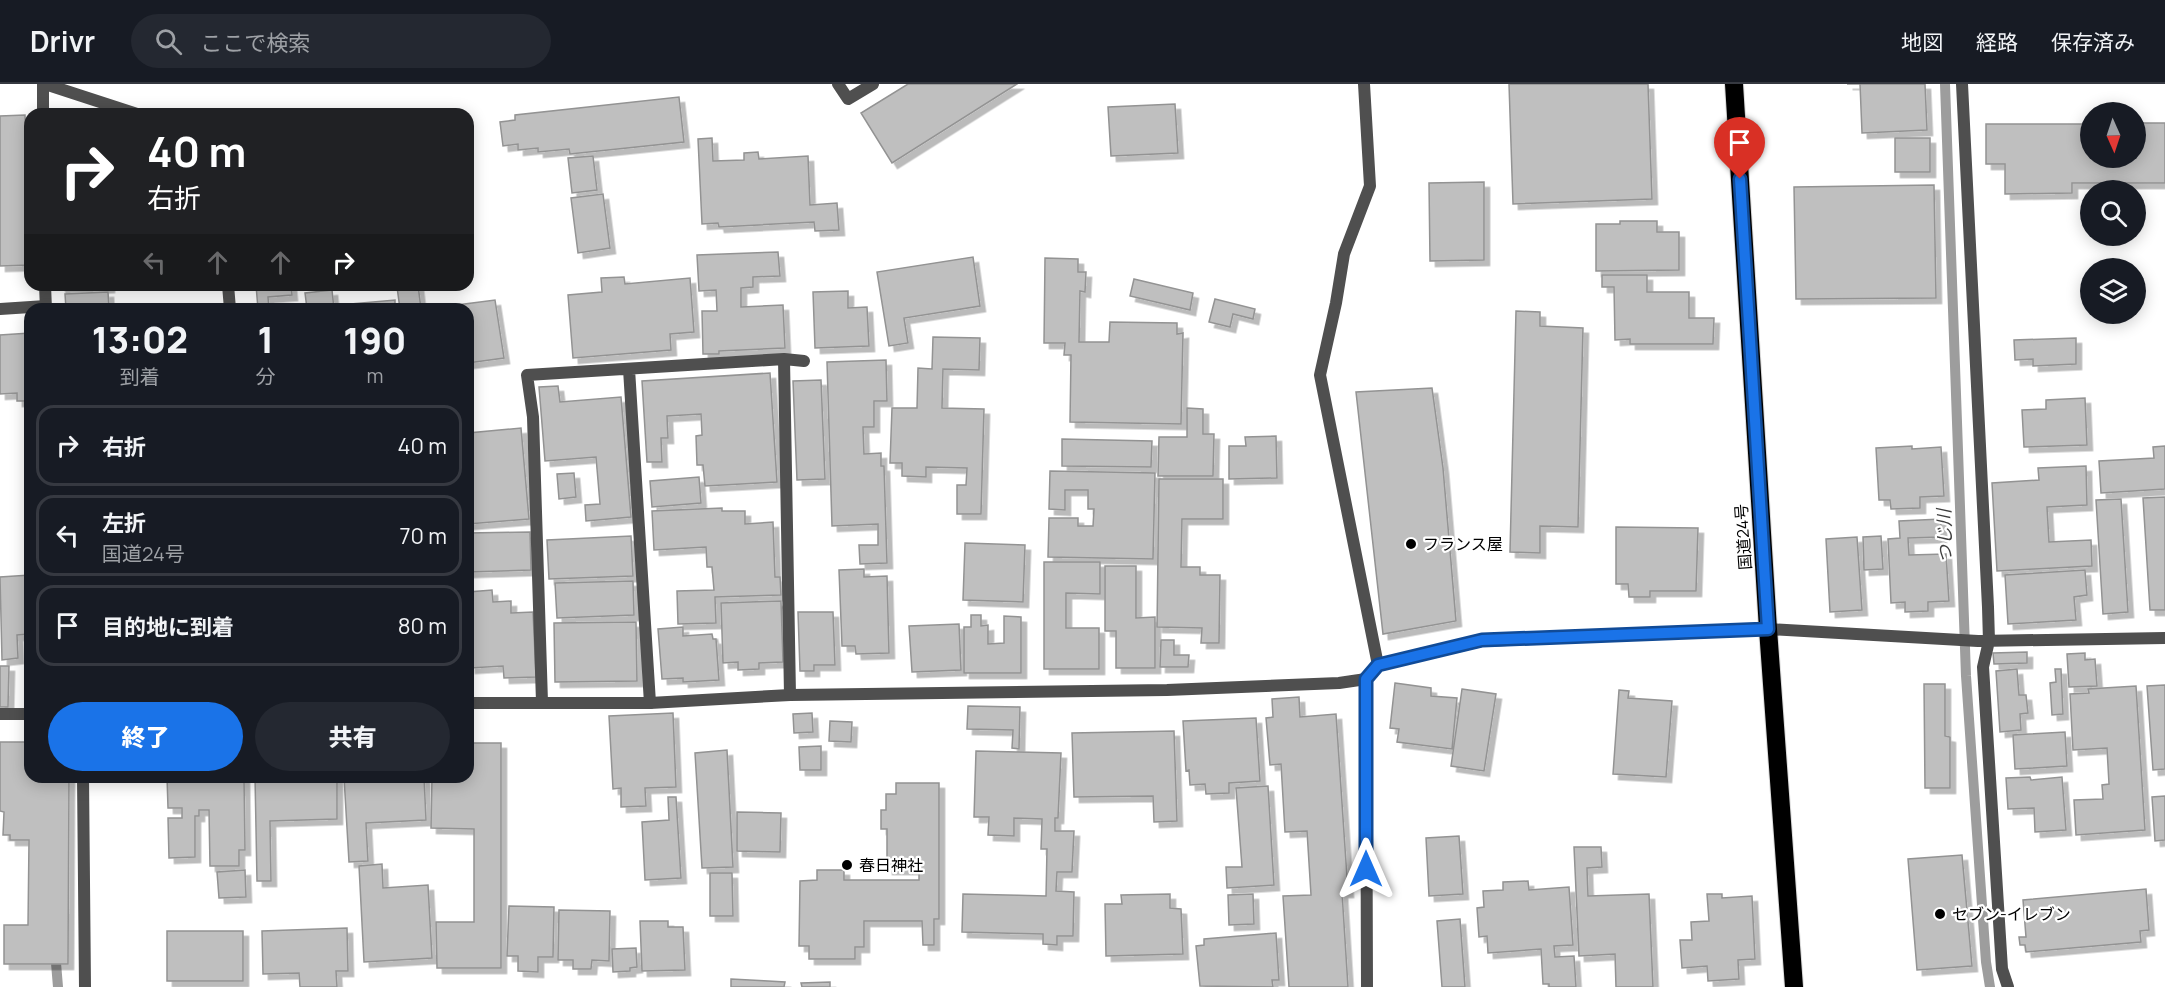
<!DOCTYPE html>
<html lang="ja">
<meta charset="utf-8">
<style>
:root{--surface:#171b24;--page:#242831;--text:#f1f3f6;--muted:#9ea1a6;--line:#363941;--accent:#1a73e8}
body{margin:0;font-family:Manrope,"Noto Sans JP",sans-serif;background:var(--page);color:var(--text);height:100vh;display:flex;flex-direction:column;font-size:22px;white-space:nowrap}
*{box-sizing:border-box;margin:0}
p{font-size:20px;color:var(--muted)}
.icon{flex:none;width:33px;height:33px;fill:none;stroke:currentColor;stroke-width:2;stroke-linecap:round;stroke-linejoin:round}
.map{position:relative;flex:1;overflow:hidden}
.drawer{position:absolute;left:24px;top:219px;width:450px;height:480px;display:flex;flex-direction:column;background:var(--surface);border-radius:18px;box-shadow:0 3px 15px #0003}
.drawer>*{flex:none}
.top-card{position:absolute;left:24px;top:24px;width:450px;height:183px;border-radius:18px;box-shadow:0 3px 15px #0003;background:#202124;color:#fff;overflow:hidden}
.needle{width:39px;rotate:177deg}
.buttons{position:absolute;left:2080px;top:18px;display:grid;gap:12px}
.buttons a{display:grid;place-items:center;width:66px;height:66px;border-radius:50%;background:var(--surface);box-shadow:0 3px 15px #0003;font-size:30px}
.pin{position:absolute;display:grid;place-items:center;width:51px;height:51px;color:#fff;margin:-62px -26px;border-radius:50% 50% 50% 0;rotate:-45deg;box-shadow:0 0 6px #0007}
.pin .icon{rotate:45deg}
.me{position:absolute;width:66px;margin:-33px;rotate:0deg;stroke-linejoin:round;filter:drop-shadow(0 0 4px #0008)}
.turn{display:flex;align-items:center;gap:21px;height:126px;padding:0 24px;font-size:27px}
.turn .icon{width:78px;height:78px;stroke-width:2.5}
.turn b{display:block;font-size:42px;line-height:51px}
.lanes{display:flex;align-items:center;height:57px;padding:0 24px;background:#0003;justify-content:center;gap:30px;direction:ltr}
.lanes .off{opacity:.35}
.eta{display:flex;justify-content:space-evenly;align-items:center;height:102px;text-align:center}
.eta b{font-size:36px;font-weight:800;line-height:42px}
.button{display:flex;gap:12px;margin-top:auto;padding:12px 24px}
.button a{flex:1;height:69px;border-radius:36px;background:var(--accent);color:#fff;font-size:24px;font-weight:800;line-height:69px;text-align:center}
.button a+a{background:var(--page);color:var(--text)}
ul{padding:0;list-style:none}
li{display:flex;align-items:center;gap:18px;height:81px;margin:0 12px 9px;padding:0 12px;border:3px solid var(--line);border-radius:18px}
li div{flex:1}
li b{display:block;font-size:22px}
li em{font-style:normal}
header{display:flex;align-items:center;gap:36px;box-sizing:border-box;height:84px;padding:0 30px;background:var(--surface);border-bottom:2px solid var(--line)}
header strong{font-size:28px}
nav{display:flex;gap:33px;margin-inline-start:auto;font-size:21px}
.search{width:420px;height:54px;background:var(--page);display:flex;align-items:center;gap:15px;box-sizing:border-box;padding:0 21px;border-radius:33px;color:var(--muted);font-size:22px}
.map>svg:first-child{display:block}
</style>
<header>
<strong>Drivr</strong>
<div class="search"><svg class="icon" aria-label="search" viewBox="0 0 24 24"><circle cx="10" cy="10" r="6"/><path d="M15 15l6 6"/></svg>ここで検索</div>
<nav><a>地図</a><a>経路</a><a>保存済み</a></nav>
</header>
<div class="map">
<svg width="2165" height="903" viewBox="0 0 2165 903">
<defs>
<filter id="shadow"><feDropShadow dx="5.5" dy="5.5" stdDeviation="0" flood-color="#0004"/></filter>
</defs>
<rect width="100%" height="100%" fill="#fff"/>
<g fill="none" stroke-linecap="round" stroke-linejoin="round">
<path stroke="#9d9d9d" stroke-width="10" d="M1945,0L1966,592L1986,878L1990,903
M55,867L58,903"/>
</g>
<path fill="#bfbfbf" stroke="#939393" stroke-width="1.5" filter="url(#shadow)" d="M908,0H1017L892,79L861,29Z
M1509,0H1648L1652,115L1513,120Z
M1847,0H1925L1927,46L1862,49L1860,0Z
M679,13L684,58L570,70L569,65L538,68V64L518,66V60L503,62L500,38L515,36V31Z
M1175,20L1178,69L1111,72L1108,23Z
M25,31L30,181L0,182V32Z
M2136,39H2165V99H2072V109L2005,110V80H1986V40H2091V74H2136Z
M712,54L713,77L744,76V69L758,68L759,75L808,72L810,121L837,119L839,146L815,147L814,138L719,143L718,139L702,140L698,55Z
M1895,54H1930V88H1895Z
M593,72L597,106L572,109L568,74Z
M1484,98V176L1430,177L1429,99Z
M1934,101L1936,214L1796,215L1794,103Z
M603,110L610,164L578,169L571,114Z
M1620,137H1657V148H1679V186L1596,187V140H1620Z
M778,168L780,192L753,193V203L741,204V223L783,221L785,264L719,267V270H703L702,227H717L716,206L699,207L697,171Z
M973,173L980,222L904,234L908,259L889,262L877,188Z
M1045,174L1078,175V188H1086L1085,208L1080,207L1079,258H1109L1110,238L1177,239V250L1183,249L1181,340L1070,338L1071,271H1064L1065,259H1044Z
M1602,191H1647V208H1689V234H1714L1713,260H1630V255L1615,256L1614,203H1602Z
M624,193L625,200L690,194L694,248L670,250L671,266L573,274L568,211L602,208L601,194Z
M1134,195L1193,209L1190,226L1130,212Z
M60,201H109V203L61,206Z
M256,201H291L292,211L268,213L269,225H258Z
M418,201L421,225H400L397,203Z
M332,206L334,225H307L305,209Z
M848,207V224L867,223L869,262L815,264L813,208Z
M108,208L109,225H66L65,210Z
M1215,215L1255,225L1253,235L1233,230L1230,243L1209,238Z
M395,216V225H351V220Z
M495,216L504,274L468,279V225H457V221Z
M1516,227L1540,228V242L1583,244L1578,443L1540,442V469L1510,468Z
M30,249V317H17V309L0,310V251Z
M933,253L980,254L979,286L943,285L942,324L984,325L981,430H957V401H966L967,384L926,383V393L902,392V379H890L892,324H917L918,284L932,285Z
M2076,254V280L2033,282V275L2015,276L2014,256Z
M886,276L887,317H874V343H863L864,370L881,369V382H884L887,479L860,480L859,461H878V440L832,442L827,278Z
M770,289L777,398L705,402L703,381H697L696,352L702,351L701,330L667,332L668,354H661L662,378H647L642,297Z
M821,296L825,395L797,396L793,297Z
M558,302L560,318L621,313L631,433L586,437L585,421L600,420L596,373L545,377L539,303Z
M1432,304L1443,384L1456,537L1383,550L1356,308Z
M2085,314L2087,361L2024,363L2022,326L2046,325V316Z
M1187,324L1203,325V350H1214L1213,392H1158L1159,353H1187Z
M521,344L529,435L468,440V349Z
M1276,352L1277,394L1229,395V362H1246L1245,353Z
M1062,355L1152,357L1151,383L1062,382Z
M1912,362V365L1941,363L1944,412L1920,413V424L1891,425L1890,416H1879L1876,364Z
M2165,362V405L2101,409L2099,377L2154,374L2153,363Z
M2086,382L2087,421L2047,423L2049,458L2091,456L2092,482L1997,487L1992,399L2039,396L2038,384Z
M1050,387L1155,389L1153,475L1048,473L1049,434H1078V442H1093L1094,425H1088V406H1065V426L1049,425Z
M574,389L576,413L559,415L557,390Z
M699,393L701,419L652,423L650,397Z
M1159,395H1223V435H1182L1181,483H1200V491H1220L1219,559H1201L1202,544L1157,543Z
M2165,413V526H2150L2143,414Z
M2121,415L2128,528L2103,530L2096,416Z
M722,424V427H745V440L773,438L775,493H780L781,511L715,513L716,539L678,540L677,507L714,506L712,483H707L706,463L654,466L652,427Z
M1941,435V453L1908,454L1909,471L1946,470L1949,517L1928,518V527L1905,528V518L1891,519L1888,455L1900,454L1899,437Z
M1616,443L1698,444L1696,507H1650V513H1629L1628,500H1616Z
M530,448L531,486L468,488V449Z
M631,452L633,492L549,495L547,456Z
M1881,452L1883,485L1864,486L1863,453Z
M1857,453L1862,526L1830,528L1826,455Z
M965,459L1025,461L1023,518L963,516Z
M1044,478H1100V510L1066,509V544H1099V585H1044Z
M1105,482H1136V534L1155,533V584H1116V547H1105Z
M864,485V493L887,492L889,569L856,570L855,562H842L839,486Z
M2085,486L2087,511L2074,513L2076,536L2008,540L2005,491Z
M30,491V550L17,551L18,574L2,576L0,493Z
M633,497L634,531L557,534L555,499Z
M492,506L493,518L511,517V529L533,528L536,593L504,594L503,582L470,584L468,508Z
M781,517L783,578L759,579V585L738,586V578L723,579L721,519Z
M798,528H833L835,581H814V587H800Z
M971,531H981V542L988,541V560L1004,559V532L1021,533V589H964V543H971Z
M636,538L637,597L555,598L554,539Z
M959,540L961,586L912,588L909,542Z
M683,543V552L712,550L713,555H716L719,596L683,598V594L662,595L658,545Z
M1161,556H1174V571H1189L1188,583H1160Z
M2027,568V579L1994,580L1993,569Z
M2085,569V576L2095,575L2097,602L2069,603L2067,570Z
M0,582H9L8,623H0Z
M2017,585L2019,611H2026L2028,629L2020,630L2021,646L2000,648L1996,587Z
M2055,585H2061L2063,630L2052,631L2050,599L2056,598Z
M1395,599L1431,604V612L1457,614L1452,665L1397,658L1399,645L1390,644Z
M1924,600H1945V652L1950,653V704H1925Z
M2165,601V685L2153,686L2147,602Z
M2136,602L2145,746L2076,751L2074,716L2103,715L2102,701L2109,700L2107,664L2073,666L2070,610L2089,609L2088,605Z
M1462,605L1496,610L1484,687L1451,682Z
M1619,606L1629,607L1628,614L1672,617L1666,693L1613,690Z
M1299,613L1300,633L1336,630L1348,808H1342L1348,903H1289L1283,812L1311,811L1307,747L1285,748L1281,680L1270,681L1266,634L1273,633L1272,615Z
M968,622L1020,623L1019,665L1012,664L1013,646L967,645Z
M673,629L676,703L645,704L646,722L621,723V704L613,705L609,632Z
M812,629L813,648L794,649L793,630Z
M1256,634L1260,697L1229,699V709L1206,710L1205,700L1190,701L1189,686L1186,687L1183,637Z
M830,637L852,638L851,658L829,657Z
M1174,647L1177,737L1154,738L1153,712L1074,713L1072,649Z
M2065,648L2067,682L2015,685L2013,651Z
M0,658H30V693H69L68,880H4V841H28L29,756H10V751H3L4,728L0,727Z
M468,659H501V884H437L436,838H474V745L431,744L432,693H468Z
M821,662V686H800L799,663Z
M727,666L733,783L702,784L695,669Z
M976,667L1061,669L1058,734H1055V747H1074L1072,788H1057L1056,807L1074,808L1073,852H1057V861L1043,860V850L962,848L963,810L1046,812L1047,765H1041L1042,735L1014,734V752L988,751L989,733H974Z
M167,693H244L245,766H239V782H210L209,726H199V732H195V773L169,774L168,734H182V724H168Z
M255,693H337V735L270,737L271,797H257Z
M344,693H424L426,736L366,739L368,777L349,778Z
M2030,693L2031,696L2062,693L2066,746L2035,748L2034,724L2008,725L2006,694Z
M896,699H939V835H934V861H923L922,837H864V863H855V875H809V862H799L800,797L817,796V786H844V796H919V785H887V745H881V726H886V710H896Z
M1268,702L1274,801L1227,804L1226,783H1242L1236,704Z
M2165,712V756L2155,757L2152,713Z
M668,713H676L681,794L645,796L642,738L669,736Z
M737,728L781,729L780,768L737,767Z
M1459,752L1463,810L1429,812L1426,754Z
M1574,763H1601L1602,783L1587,784L1588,812L1649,810L1653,903H1616L1615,870L1579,872Z
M1962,771L1972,882L1917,886L1908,775Z
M382,780L383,804L428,801L432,874L364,878L359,782Z
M245,786L246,813L219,814L217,788Z
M710,789H732L733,832H710Z
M1528,797L1529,806L1569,803L1573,861L1554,862L1555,873L1574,872L1576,903H1549V900H1543L1541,865L1488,869L1487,852L1479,853L1477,824L1484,823L1483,807L1503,806V798Z
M2146,805L2149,846L2140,847L2141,858L2026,868L2025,861H2020L2019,853H2026L2023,816Z
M1170,810V824L1181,825L1183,870L1106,872L1105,820H1122L1121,811Z
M1253,810L1254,840L1229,841L1228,811Z
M1707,810H1722V814L1752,812L1755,875L1738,876L1739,895L1708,897L1707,882L1682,884L1680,856H1692L1691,838L1709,837Z
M509,822L554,823L553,873H538V888L518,887V872H507Z
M559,826L610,827L609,877L592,876L591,885H573V876H558Z
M1460,835L1465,903H1442L1437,837Z
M640,837H668V843H683L685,886L642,887Z
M347,844L348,887H336L337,903H300L299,889L263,890L262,847Z
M167,847H243V897H167Z
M1276,849L1279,896H1272L1273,903L1200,902L1196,862L1204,861V855Z
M636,864L637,883L630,884V887L613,888L612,865Z
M731,895L785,898L784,903H731Z
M830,898V903H802L801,899Z"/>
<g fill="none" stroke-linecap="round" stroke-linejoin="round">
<g stroke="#dbdbdb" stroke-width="20">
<path id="highway" d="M1734,0L1768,545L1794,903"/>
</g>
<path stroke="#4f4f4f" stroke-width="12" d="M45,0L137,30
M228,201L230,225
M0,225L46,222
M784,275L790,611
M629,285L650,619
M542,618L533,333L527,291L784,275L804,277"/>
<path stroke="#4f4f4f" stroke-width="12" d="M43,0V30
M838,0L848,15L873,0
M1364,0L1370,102L1344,170L1336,219L1320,291L1378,581
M1962,0L1988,523L1989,557L1983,583L2002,885L2008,903
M45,201L46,225
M1366,595L1367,903
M468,619H650L790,611L1167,606L1339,599L1366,595L1378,581L1482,557L1768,545L1978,557L2165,554
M0,630H30
M83,693L85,903"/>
<use href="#highway" stroke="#000" stroke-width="18"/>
</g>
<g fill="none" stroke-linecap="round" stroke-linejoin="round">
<g stroke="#114b97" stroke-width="15">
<path id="route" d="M1366,785V595L1378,581L1482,556L1768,545L1740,95"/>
</g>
<use href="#route" stroke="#1a73e8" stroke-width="10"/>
</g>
<g fill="#000" stroke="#fff" stroke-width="2">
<circle cx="1411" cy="460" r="6"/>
<circle cx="847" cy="781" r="6"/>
<circle cx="1940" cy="830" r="6"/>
</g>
<g text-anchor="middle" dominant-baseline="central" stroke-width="4.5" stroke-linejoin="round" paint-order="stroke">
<g font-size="16" fill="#000" stroke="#fff">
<text transform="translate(1743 453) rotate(-94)">国道24号</text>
</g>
<g font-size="16" fill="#000" stroke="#fff" text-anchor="start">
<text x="1423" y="460">フランス屋</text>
<text x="859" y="781">春日神社</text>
<text x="1952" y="830">セブン-イレブン</text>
</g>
<g font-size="18" font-style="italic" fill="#3e3e3e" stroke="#fff">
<text transform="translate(1944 452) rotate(-92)">つじ川</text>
</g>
</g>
</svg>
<div class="buttons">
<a><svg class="needle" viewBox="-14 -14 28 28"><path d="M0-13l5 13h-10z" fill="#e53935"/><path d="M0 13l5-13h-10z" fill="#9ea1a6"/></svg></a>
<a><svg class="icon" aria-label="search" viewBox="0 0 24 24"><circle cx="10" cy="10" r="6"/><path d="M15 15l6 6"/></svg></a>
<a><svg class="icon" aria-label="layers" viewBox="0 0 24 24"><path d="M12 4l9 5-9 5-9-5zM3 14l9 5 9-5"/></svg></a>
</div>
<div class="pin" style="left:1740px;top:95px;background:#d93025"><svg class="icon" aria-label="arrive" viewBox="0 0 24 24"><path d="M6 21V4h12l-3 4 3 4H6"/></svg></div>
<svg class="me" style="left:1366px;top:785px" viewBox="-20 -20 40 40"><path d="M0-17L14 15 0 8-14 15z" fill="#1a73e8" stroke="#fff" stroke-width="4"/></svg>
<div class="top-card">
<div class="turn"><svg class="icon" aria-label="right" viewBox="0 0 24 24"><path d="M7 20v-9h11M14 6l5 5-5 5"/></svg><div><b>40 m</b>右折</div></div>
<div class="lanes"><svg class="icon off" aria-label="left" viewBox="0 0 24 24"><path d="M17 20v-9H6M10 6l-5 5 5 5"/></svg><svg class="icon off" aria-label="ahead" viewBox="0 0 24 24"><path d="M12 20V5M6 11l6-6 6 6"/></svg><svg class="icon off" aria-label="ahead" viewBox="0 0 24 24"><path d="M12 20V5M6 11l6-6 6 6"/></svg><svg class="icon" aria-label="right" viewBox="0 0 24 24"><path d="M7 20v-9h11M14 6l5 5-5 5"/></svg></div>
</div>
<section class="drawer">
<div class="eta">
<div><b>13:02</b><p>到着</p></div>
<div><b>1</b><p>分</p></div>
<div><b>190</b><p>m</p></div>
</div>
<ul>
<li><svg class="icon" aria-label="right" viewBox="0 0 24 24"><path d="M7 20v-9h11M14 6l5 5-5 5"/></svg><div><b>右折</b></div><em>40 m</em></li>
<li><svg class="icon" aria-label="left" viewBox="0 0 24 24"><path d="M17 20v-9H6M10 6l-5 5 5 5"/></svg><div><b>左折</b><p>国道24号</p></div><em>70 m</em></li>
<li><svg class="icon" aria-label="arrive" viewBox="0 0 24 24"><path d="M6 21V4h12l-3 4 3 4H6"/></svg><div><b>目的地に到着</b></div><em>80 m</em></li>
</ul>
<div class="button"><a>終了</a><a>共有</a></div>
</section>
</div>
